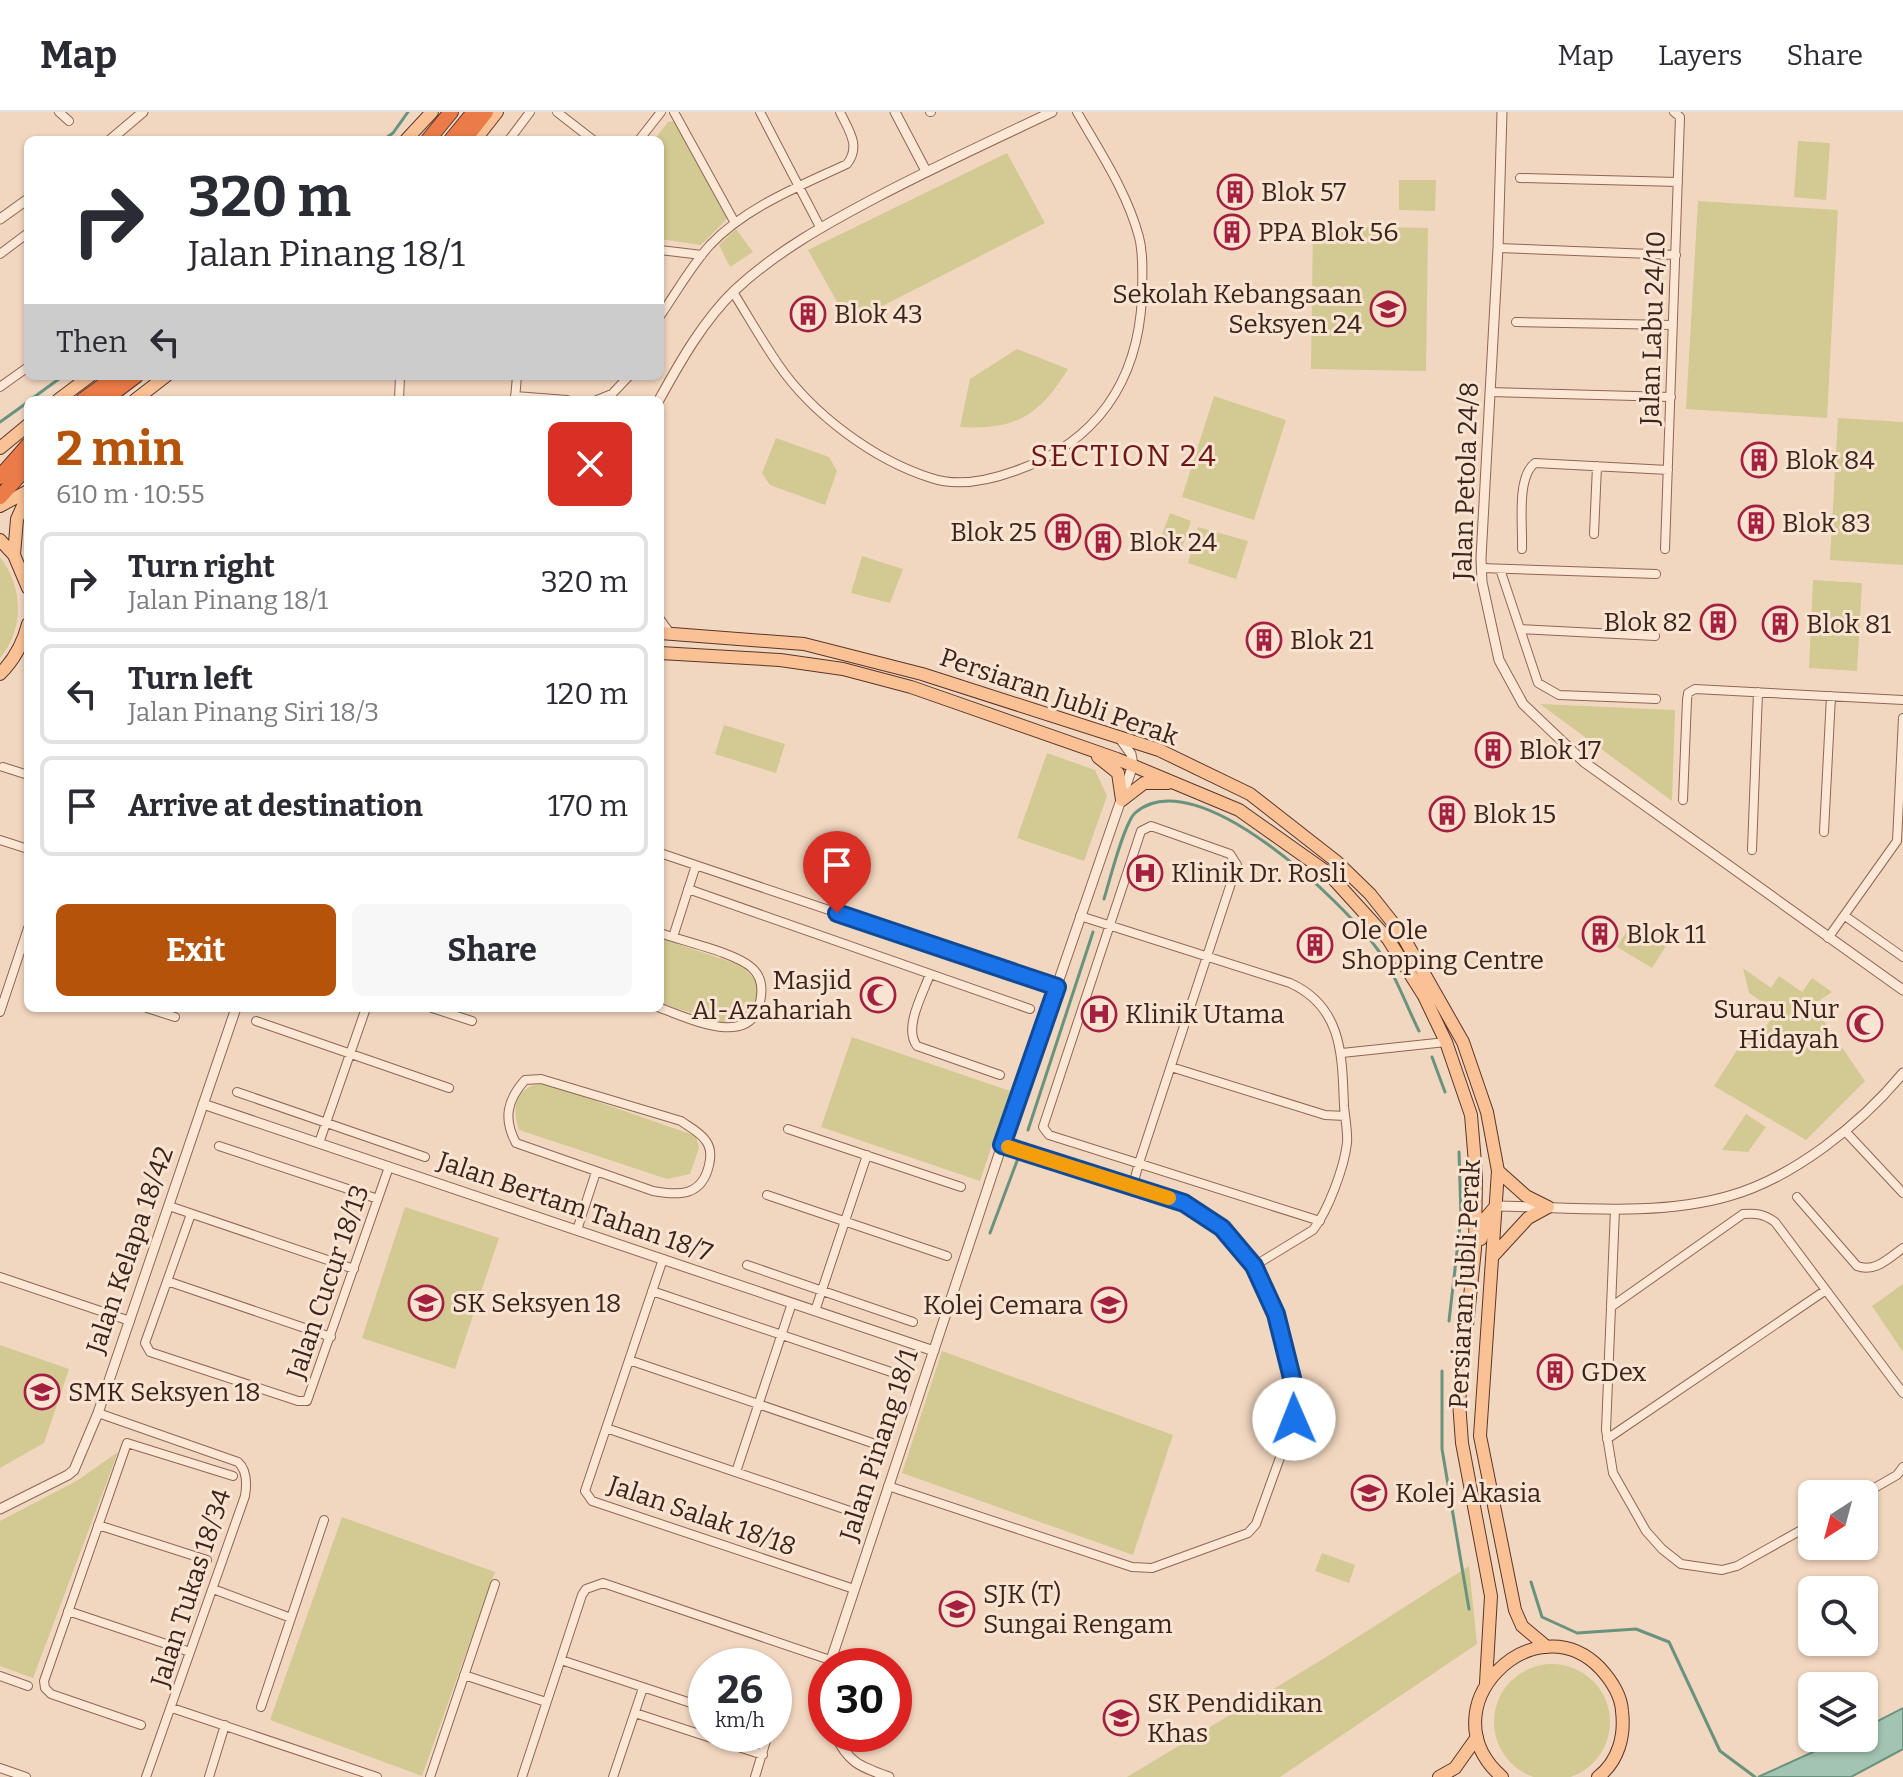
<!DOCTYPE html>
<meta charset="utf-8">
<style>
:root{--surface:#fff;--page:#f7f7f7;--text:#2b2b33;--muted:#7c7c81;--line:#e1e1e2;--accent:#b45309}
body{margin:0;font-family:Bitter,serif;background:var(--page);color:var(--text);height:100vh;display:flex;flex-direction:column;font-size:30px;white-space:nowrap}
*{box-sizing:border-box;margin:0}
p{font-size:26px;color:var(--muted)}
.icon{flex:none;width:44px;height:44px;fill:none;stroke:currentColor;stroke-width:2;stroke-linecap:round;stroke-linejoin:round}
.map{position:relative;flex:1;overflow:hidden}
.details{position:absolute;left:24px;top:284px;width:640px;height:616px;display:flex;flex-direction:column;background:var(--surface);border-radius:12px;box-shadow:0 2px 6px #0004}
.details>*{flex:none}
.hud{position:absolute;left:24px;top:24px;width:640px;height:244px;border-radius:12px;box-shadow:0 2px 6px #0004;background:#fff;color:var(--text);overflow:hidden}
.needle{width:52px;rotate:216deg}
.tools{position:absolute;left:1798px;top:1368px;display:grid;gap:16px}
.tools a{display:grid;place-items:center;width:80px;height:80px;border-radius:12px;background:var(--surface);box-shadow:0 2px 6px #0004;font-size:40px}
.speed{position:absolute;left:688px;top:1536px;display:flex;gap:16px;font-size:40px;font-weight:700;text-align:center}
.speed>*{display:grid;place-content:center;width:104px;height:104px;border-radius:50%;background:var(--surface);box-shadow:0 2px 6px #0004;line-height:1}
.speed small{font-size:20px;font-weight:400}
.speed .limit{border:12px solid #d22;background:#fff;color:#111}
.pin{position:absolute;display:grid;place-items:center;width:68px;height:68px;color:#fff;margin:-82px -34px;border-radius:50% 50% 50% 0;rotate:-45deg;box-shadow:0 0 8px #0007}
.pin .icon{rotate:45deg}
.me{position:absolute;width:88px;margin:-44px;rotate:359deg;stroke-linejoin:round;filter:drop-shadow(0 0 6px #0008)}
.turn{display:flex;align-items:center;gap:28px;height:168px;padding:0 32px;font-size:36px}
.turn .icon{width:104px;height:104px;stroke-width:2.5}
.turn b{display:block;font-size:56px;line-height:68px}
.then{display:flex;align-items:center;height:76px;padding:0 32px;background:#0003;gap:16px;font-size:30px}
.round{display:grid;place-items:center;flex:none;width:84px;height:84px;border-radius:12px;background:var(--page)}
.summary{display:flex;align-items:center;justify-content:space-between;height:136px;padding:0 32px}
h1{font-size:48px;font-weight:700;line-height:60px;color:var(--accent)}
.action{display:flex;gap:16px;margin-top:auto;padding:16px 32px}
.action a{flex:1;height:92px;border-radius:12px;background:var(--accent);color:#fff;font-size:32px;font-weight:700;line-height:92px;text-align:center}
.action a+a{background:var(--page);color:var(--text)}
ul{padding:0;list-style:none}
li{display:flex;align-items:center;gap:24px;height:100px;margin:0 16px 12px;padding:0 16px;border:4px solid var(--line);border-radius:12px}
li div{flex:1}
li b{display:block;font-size:30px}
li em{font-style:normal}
header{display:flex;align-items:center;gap:48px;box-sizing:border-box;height:112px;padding:0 40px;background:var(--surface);border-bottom:2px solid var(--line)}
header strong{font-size:38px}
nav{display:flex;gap:44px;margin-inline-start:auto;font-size:28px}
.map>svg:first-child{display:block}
</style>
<header>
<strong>Map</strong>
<nav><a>Map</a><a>Layers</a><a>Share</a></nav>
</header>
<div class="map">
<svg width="1903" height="1665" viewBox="0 0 1903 1665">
<rect width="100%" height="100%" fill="#f2d7c0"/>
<path fill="#d2c993" d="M674,9L678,12L728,104L725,109L701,133L660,127V28H654L668,10Z
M1798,29L1830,31L1826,88L1794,85Z
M1007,41L1045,111L849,211L808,138Z
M1399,68H1436L1435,99L1399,98Z
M1698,89L1838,98L1827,306L1686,297Z
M1313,114L1428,116L1426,259L1311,257Z
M736,117L753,140L730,155L719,133Z
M1017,237L1068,257C1039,304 1016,318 960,315L970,267Z
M1214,284L1286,308L1254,408L1182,385Z
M1838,306L1903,310V453L1830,448Z
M776,326L829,345L837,359L825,393L770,373L762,361Z
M1170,401L1191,409L1181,439L1159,431Z
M1198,415L1248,429L1236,467L1188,451Z
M862,444L903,457L890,491L851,481Z
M0,445C23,474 25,517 0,546Z
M1813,468L1862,471L1857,559L1809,556Z
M1540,592L1675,598L1672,689Z
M724,613L785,632L776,661L715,642Z
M1047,641L1095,658L1107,684L1084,749L1017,726Z
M1631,812L1666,834L1652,856L1617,835Z
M660,826L740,853L755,867L758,881L751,903L742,909L728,912L660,891Z
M1743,856L1771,876L1779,864L1802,880L1812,866L1832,880L1813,893L1865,969L1806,1028L1714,974L1752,915L1762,921L1776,899L1749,881Z
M852,925L1010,979L980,1069L821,1015Z
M544,971L696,1024L699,1036L690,1062L667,1067L519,1018C511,994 516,974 544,971Z
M1746,1002L1766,1015L1748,1040L1722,1038Z
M405,1095L499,1126L455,1257L362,1226Z
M1903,1172V1240L1872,1194Z
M0,1233L69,1257L44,1331L0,1356Z
M942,1239L1173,1323L1133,1443L902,1361Z
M118,1340L33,1566L0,1554V1409L78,1368Z
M342,1405L495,1460L422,1664L270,1608Z
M1322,1441L1355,1453L1349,1471L1315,1459Z
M1469,1454L1477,1532L1280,1665H1127L1323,1547Z
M1494 1610a58 58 0 1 1 116 0a58 58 0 1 1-116 0Z"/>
<path fill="#a3c4b2" stroke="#69937e" stroke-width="2" d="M1903,1596V1637L1851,1665H1758L1844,1626H1864V1616Z"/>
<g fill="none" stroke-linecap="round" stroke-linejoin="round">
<path stroke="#69937e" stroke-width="3" d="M383,28L393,21L408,0
M30,288L63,264
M0,310L28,290
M1104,787C1109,771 1124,711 1135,701C1196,647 1343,790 1378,838C1395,861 1406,893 1419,919
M1432,945L1445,980
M1028,1018L1093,820
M990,1121L1017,1049
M1449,1209L1461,1105L1459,1040
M1442,1259V1337L1469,1497
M1531,1470L1542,1505L1577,1521L1636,1517L1669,1530L1720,1639L1755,1665"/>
<g stroke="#8e6656" stroke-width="10">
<path id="minor" d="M59,0L69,9
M557,0L593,28
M674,0L735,111
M760,0L820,115
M930,0H931
M509,28L530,0
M639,28L661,0
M1520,66L1678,70
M1498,136L1676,143
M660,138L702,143
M0,142L28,121
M733,180C748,204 762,229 778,252C812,302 874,348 931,366C957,375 990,368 1015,359C1096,331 1138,270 1142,185C1142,165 1144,144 1139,125C1127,80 1100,40 1077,0
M660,204C676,181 691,154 710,133C746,95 800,74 847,52C861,34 849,19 840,0
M1516,210L1673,213
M0,275L28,255
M1490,280L1671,285
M515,284L567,288
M515,287L517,264
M399,288L400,264
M597,288L612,282L629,264
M1594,422L1597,354
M1522,437C1523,414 1516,365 1535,351L1668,358
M1665,437L1680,5L1674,0
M1481,456L1656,462
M1500,457L1538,571L1559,583L1656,587
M1520,517L1655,524
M3,655L28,663
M1683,688L1687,588L1688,581L1695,577L1903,588
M1824,720L1831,584
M0,728L28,737
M1752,738L1758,580
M660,741L1057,875
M688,777L1030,897
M1080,804L1290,871C1343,895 1342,944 1344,994C1345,1006 1348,1020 1347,1031C1344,1056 1328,1099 1313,1118L1254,1154
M1845,804L1903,845
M673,825L696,753
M1828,826L1897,729L1903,606
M930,862C923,882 903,916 917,934L1000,963
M147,896L175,905
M432,896L472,909
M660,896C689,906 750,937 760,890C763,877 762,865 752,856C737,841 682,829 660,821
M0,900L28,816
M256,909L449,976
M1342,941L1446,930
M1171,955L1325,1003L1345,1004
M541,967L681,1009C689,1015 700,1020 706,1029C711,1036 711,1045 709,1053C702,1084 680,1084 653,1079L516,1031C503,1007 507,988 525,968Z
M237,980L425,1045
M788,1017L961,1075
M1845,1019L1903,1081
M319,1031L366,896
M219,1034L378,1087
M1133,1073L1139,1051L1237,753L1230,742L1151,714L1141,719L1043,1015L1049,1023L1320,1109
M767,1083L947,1144
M1797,1085L1857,1154C1875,1161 1889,1146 1903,1136
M169,1094L354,1157
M1615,1097L1606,1318L1613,1361L1646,1419L1662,1437L1681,1452L1722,1458L1737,1454L1812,1412
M191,1102L145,1231L150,1240L298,1289H307L389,1055
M577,1118L596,1060
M663,1147L585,1379L592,1389L854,1477
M747,1153L913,1210
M0,1165L130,1209
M167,1169L331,1225
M652,1179L897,1262
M1611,1195L1743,1102C1756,1101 1764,1102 1775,1110L1903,1281
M815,1199L867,1043
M629,1248L881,1334
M98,1301L238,1350C247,1358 247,1372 245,1384L146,1665
M606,1316L853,1400
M1607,1327L1826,1178
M736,1360L792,1191
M888,1374L1132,1455L1152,1456L1248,1421L1256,1412L1294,1307L1298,1290L1276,1202L1254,1154L1222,1116L1184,1091L1002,1033
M1864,1382L1897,1363L1903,1355
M98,1413L207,1448
M213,1477L291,1506
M68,1499L190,1540
M561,1548L706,1596
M464,1563L546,1590
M0,1564L28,1574
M261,1595L324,1408
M172,1596L377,1665
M635,1601L763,1643
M141,1613L51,1582L45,1576L44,1569L127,1331L233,1364
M0,1656L26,1665
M209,1665L225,1613
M430,1665L495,1472
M522,1665L582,1483L586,1477L603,1471L830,1548
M613,1665L643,1576
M755,1665L768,1622"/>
</g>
<g stroke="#8e6656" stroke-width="11">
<path id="tertiary" d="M895,0L926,59
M1502,0L1498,136L1481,446L1482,470L1499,548L1523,592L1584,650L1903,878
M110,28L143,0
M0,107L28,87
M659,288C680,250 703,209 735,178C777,139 826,112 877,85C934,55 993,28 1052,0
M660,508L670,522
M203,992L934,1239
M1496,1094C1570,1095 1657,1105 1729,1084C1793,1066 1861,1012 1903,961
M0,1397L68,1363L74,1358L98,1301L236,896
M829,1554L1002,1033L1133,653L1131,642L1121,628
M826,1566L823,1579L826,1599
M835,1622C848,1651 861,1655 889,1665"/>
</g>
<g stroke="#5b352b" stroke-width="14">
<path id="primary" d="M406,28L432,0
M475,28L497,0
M58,288L90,264
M135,288L166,264
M0,336L28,313
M0,394L28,379
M0,428L14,443L28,476
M14,443L17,407L28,383
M660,521L804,532L922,562L1159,638L1250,682L1337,750L1370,782L1401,821L1463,930L1487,1000L1498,1059L1480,1324L1515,1498L1522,1514L1547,1535
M660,541L780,548L843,557L911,575L1117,647L1239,698L1328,761L1388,827L1424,884L1446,930L1471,1003L1476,1063L1475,1137L1459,1290L1462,1331L1491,1484L1486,1571
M0,562C14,548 23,532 28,512
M1098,645L1118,661L1122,688
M1122,688L1144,671H1168
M1498,1059L1526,1084L1548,1095
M1481,1127L1485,1107L1496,1094
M1494,1143L1528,1106L1548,1095
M1439,1665L1455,1656L1477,1625
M1502,1665C1424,1597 1534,1488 1600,1556C1611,1568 1621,1582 1622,1599C1625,1623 1619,1649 1598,1665"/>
</g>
<g stroke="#5b352b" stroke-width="16">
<path id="motorway" d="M428,28L451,0
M451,28L474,0
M464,28L486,0
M83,288L116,264
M104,288L136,264
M0,365L28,333
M0,385L28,354"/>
</g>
<use href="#minor" stroke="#fce6d4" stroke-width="8"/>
<use href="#tertiary" stroke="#fce6d4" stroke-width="9"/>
<use href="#primary" stroke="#f9c194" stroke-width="12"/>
<use href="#motorway" stroke="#eb7b48" stroke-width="14"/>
</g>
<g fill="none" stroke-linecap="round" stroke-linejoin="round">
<g stroke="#114b97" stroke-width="20">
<path id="route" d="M837,801L1057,875L1002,1033L1184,1091L1222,1116L1254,1154L1276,1202L1298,1290L1294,1307"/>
</g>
<use href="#route" stroke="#1a73e8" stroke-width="14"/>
<path stroke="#f59e0b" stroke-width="14" d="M1008,1035L1169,1086"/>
</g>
<defs>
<g id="building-ring" transform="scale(1.8)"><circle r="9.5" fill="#f9e3d1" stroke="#a32041" stroke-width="1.5"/><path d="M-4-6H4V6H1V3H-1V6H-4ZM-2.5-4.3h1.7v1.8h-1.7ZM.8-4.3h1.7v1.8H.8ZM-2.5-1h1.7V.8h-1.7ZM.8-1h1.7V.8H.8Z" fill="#a32041"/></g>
<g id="school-ring" transform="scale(1.8)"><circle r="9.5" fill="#f9e3d1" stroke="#a32041" stroke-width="1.5"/><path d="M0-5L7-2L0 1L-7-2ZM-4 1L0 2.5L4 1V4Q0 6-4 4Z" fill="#a32041"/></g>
<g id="hospital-ring" transform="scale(1.8)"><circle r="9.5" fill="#f9e3d1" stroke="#a32041" stroke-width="1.5"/><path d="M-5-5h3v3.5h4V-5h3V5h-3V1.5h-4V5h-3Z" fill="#a32041"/></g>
<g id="mosque-ring" transform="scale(1.8)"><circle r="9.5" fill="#f9e3d1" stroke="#a32041" stroke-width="1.5"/><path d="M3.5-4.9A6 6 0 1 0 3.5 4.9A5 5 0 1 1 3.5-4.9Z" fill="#a32041"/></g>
<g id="university-ring" transform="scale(1.8)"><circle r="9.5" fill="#f9e3d1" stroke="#a32041" stroke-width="1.5"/><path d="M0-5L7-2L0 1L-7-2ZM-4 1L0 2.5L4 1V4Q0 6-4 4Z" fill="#a32041"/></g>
</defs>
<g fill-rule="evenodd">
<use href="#building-ring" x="1235" y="80"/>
<use href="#building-ring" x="1232" y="120"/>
<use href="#school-ring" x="1388" y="197"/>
<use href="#building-ring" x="808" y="202"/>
<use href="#building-ring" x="1759" y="348"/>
<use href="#building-ring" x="1756" y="411"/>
<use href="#building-ring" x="1063" y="420"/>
<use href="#building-ring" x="1103" y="430"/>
<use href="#building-ring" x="1718" y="510"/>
<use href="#building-ring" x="1780" y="512"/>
<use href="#building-ring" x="1264" y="528"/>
<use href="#building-ring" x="1493" y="638"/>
<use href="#building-ring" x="1447" y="702"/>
<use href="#hospital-ring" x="1145" y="761"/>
<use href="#building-ring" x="1600" y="822"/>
<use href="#building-ring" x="1315" y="833"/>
<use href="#mosque-ring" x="878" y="883"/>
<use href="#hospital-ring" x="1099" y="902"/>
<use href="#mosque-ring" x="1865" y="912"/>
<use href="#school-ring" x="426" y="1191"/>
<use href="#university-ring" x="1109" y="1193"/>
<use href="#building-ring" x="1555" y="1260"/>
<use href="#school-ring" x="42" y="1280"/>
<use href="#university-ring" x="1369" y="1381"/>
<use href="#school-ring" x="957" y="1497"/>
<use href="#school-ring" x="1121" y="1606"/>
</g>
<g text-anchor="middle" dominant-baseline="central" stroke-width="6" stroke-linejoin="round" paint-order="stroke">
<g font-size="26" fill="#3c231c" stroke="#f9e3d1" text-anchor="start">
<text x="1261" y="80">Blok 57</text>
<text x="1258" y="120">PPA Blok 56</text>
<text x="1362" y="182" text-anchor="end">Sekolah Kebangsaan<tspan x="1362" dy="30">Seksyen 24</tspan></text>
<text x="834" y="202">Blok 43</text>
<text x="1785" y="348">Blok 84</text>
<text x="1782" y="411">Blok 83</text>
<text x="1037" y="420" text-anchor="end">Blok 25</text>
<text x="1129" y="430">Blok 24</text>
<text x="1692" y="510" text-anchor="end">Blok 82</text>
<text x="1806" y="512">Blok 81</text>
<text x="1290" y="528">Blok 21</text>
<text x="1519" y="638">Blok 17</text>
<text x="1473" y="702">Blok 15</text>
<text x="1171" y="761">Klinik Dr. Rosli</text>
<text x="1341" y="818">Ole Ole<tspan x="1341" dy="30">Shopping Centre</tspan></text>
<text x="1626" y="822">Blok 11</text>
<text x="852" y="868" text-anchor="end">Masjid<tspan x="852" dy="30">Al-Azahariah</tspan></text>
<text x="1839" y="897" text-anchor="end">Surau Nur<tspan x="1839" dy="30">Hidayah</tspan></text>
<text x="1125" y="902">Klinik Utama</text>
<text x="452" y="1191">SK Seksyen 18</text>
<text x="1083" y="1193" text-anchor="end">Kolej Cemara</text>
<text x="1581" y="1260">GDex</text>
<text x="68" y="1280">SMK Seksyen 18</text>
<text x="1395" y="1381">Kolej Akasia</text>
<text x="983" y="1482">SJK (T)<tspan x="983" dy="30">Sungai Rengam</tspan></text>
<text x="1147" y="1591">SK Pendidikan<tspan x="1147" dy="30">Khas</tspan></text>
</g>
<g font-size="26" fill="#3c231c" stroke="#f9e3d1">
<text transform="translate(1653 216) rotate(-88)">Jalan Labu 24/10</text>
<text transform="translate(1466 369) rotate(-88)">Jalan Petola 24/8</text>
<text transform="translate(1059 585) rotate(19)">Persiaran Jubli Perak</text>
<text transform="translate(575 1095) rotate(19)">Jalan Bertam Tahan 18/7</text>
<text transform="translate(130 1138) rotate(-71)">Jalan Kelapa 18/42</text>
<text transform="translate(328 1170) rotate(-71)">Jalan Cucur 18/13</text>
<text transform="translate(1465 1172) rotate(-87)">Persiaran Jubli Perak</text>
<text transform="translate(879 1333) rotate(-72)">Jalan Pinang 18/1</text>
<text transform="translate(702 1404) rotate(19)">Jalan Salak 18/18</text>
<text transform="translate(191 1476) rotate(-72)">Jalan Tukas 18/34</text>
</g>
<g font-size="30" letter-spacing="2" fill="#6d171a" stroke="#f9e3d1">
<text x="1124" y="344">SECTION 24</text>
</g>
</g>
</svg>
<div class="tools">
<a><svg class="needle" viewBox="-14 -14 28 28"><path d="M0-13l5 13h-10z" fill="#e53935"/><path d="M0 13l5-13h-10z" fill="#7c7c81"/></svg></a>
<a><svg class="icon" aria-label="search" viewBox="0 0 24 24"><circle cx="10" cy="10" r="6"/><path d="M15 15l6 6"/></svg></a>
<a><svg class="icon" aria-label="layers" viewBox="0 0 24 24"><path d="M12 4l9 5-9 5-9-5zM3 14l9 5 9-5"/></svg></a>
</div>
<div class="speed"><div>26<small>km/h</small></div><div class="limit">30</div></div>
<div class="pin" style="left:837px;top:801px;background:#d93025"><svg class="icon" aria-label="arrive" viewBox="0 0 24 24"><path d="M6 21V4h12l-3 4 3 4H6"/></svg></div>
<svg class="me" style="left:1294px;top:1307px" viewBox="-20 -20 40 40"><circle r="19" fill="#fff"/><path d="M0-13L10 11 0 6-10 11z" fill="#1a73e8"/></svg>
<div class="hud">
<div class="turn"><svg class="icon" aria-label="right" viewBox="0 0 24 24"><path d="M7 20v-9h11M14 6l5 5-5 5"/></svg><div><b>320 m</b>Jalan Pinang 18/1</div></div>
<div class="then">Then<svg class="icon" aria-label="left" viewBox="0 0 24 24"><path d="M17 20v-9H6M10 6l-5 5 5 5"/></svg></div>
</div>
<section class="details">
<div class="summary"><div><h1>2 min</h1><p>610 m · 10:55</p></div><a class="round" style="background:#d93025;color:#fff"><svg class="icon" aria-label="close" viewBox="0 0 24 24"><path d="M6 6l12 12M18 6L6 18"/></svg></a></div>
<ul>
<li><svg class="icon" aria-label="right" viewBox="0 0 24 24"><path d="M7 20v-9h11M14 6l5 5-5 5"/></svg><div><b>Turn right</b><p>Jalan Pinang 18/1</p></div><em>320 m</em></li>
<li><svg class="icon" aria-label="left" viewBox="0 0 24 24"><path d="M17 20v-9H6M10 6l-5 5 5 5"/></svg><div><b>Turn left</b><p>Jalan Pinang Siri 18/3</p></div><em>120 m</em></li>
<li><svg class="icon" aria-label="arrive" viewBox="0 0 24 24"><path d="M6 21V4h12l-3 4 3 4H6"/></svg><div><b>Arrive at destination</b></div><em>170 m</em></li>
</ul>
<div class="action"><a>Exit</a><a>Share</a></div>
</section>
</div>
